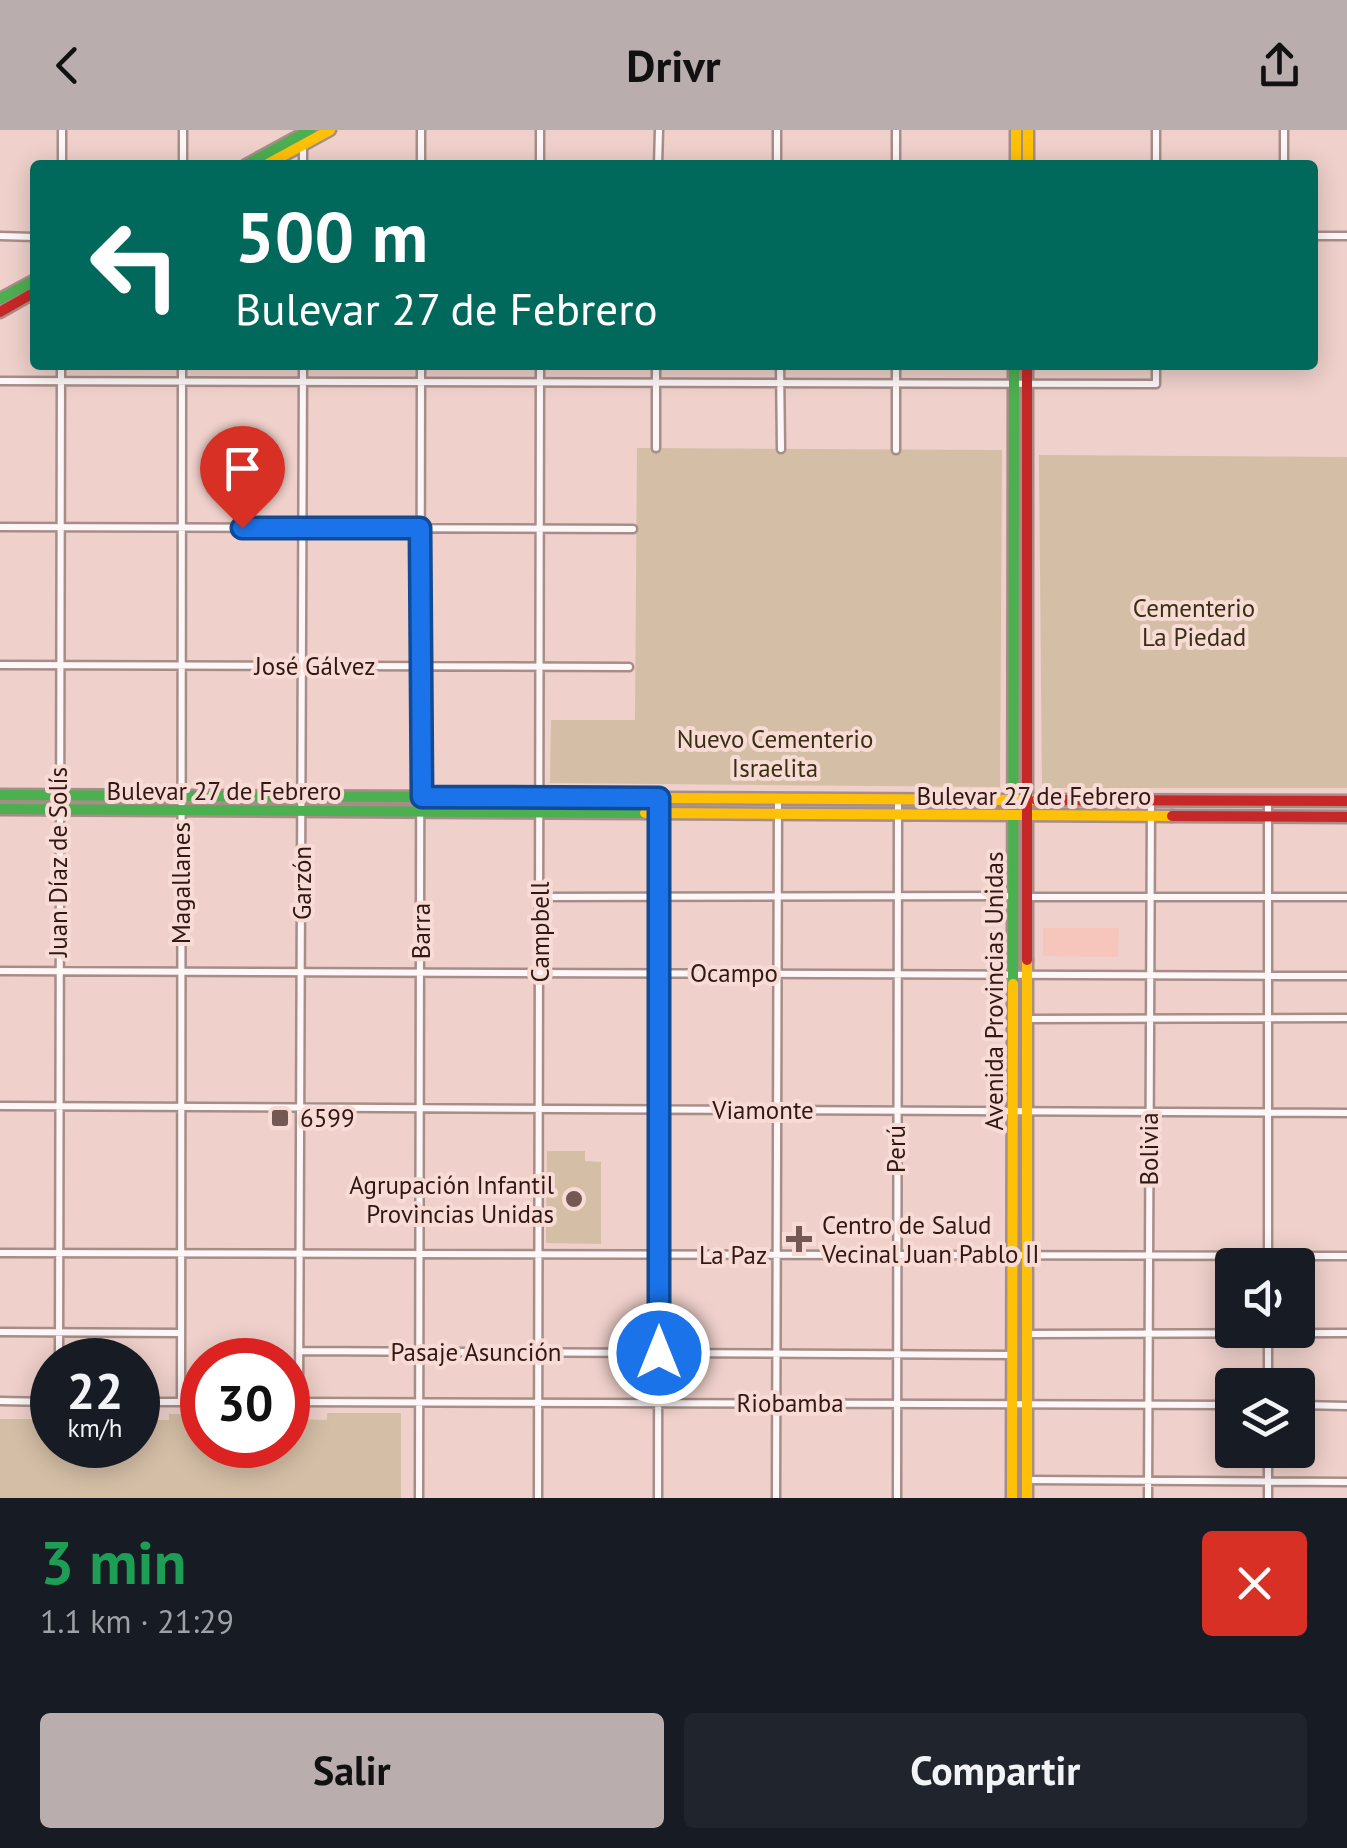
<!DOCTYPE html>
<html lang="es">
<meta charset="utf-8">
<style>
:root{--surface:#171b24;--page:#20242c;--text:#f1f3f6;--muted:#9ea1a6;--accent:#b9adad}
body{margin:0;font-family:"PT Sans",sans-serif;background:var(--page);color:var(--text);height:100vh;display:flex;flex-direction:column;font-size:38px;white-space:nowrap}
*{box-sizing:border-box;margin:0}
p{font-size:32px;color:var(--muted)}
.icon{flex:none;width:55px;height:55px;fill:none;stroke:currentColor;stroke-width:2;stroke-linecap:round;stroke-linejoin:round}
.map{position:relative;height:1368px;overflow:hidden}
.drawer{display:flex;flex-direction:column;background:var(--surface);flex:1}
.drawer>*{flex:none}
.guide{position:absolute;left:30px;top:30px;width:1288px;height:210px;border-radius:10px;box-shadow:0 5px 25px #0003;background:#00695c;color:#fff;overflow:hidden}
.controls{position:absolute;left:1215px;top:1118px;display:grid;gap:20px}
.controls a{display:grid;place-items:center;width:100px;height:100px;border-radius:10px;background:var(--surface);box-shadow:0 5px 25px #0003;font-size:50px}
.speed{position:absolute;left:30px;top:1208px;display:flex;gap:20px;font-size:50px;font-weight:700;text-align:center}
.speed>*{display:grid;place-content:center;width:130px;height:130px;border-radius:50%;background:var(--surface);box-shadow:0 5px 25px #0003;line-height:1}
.speed small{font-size:25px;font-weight:400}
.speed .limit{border:15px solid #d22;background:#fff;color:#111}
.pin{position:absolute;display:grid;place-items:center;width:85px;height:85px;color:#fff;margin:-102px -42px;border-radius:50% 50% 50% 0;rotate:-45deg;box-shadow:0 0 10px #0007}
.pin .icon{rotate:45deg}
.me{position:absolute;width:110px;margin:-55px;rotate:0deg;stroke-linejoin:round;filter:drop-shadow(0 0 8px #0008)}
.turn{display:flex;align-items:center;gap:35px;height:210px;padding:0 40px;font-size:45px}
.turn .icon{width:130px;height:130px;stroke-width:2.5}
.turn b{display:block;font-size:70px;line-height:85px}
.round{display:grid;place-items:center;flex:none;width:105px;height:105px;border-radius:10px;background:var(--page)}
.overview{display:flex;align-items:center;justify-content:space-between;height:170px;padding:0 40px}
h1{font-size:60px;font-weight:800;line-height:75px;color:#1e9e55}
.button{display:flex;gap:20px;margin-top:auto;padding:20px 40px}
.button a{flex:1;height:115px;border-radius:10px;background:var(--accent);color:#111;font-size:40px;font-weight:800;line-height:115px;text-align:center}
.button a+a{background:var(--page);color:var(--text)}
header{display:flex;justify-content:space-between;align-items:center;height:130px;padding:0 40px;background:var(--accent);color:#111;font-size:45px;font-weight:800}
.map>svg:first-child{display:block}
</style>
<header><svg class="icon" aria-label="back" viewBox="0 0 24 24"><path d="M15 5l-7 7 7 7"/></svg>Drivr<svg class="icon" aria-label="share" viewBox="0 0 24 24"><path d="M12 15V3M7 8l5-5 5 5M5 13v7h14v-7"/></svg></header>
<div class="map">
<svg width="1347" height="1368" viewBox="0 0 1347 1368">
<rect width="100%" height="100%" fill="#efd0ca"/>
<path fill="#f6c6bc" d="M1043,798H1119L1118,827L1043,826Z"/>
<path fill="#d4bea6" d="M637,318L1002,320L1000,657L550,653L551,590H635Z
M1039,325L1347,327V658H1042Z
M547,1021H585V1031L601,1032V1114L546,1113Z
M327,1283H401V1368H0V1289H52V1315H138V1290H169V1284H188L189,1289H202V1315H288V1289L327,1290Z"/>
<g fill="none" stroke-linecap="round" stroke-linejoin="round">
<g stroke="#a78d89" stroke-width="11">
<path id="street" d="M421,0V35
M540,0V35
M777,0V35
M1284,0V35
M62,35V0
M183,35V0
M303,35V16
M658,35L659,0
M896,35V0
M1156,35V0
M0,106L35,107
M1312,106H1347
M656,235V318
M780,235L781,319
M0,251L1156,254V235
M896,320V235
M0,397L633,399
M0,535L629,537
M540,767L1014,766
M1027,767H1347
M0,841L1347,846
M1027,889L1347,888
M0,976L1347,983
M0,1123L1347,1126
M1268,1135V671
M1268,1201V1255
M0,1202L181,1203
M1027,1204L1347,1203
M299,1221L1012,1225
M59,1230L61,235
M0,1271L52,1272
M138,1272H202
M181,1272L182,235
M288,1272L1232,1275
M299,1272L303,235
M1298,1275L1347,1276
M1027,1350L1347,1352
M419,1368L421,235
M538,1368L540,235
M658,1368L659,668
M776,1368L778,669
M897,1368L898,669
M1148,1368L1151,670
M1268,1368V1320"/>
</g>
<g stroke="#a78d89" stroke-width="15">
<path id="fast" d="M246,35L310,0
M0,169L35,150
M0,665L655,668
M0,679L645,683
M1013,854L1014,235"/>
</g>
<g stroke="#a78d89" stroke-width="15">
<path id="slow" d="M1016,0V35
M1028,0V35
M266,35L330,0
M655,668L1036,670
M645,683L1172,686
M1027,830V1368
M1012,1368L1013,854"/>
</g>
<g stroke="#a78d89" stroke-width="15">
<path id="jam" d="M0,182L35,162
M1027,235V830
M1036,670L1347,671
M1172,686L1347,687"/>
</g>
<use href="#street" stroke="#fdf8f7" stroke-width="6"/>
<use href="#fast" stroke="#4caf50" stroke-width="10"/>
<use href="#slow" stroke="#ffc107" stroke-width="10"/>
<use href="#jam" stroke="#c62828" stroke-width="10"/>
</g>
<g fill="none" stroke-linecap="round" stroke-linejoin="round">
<g stroke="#114b97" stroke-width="25">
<path id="route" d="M242,398H420L422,667L659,668V1223"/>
</g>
<use href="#route" stroke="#1a73e8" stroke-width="18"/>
</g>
<g fill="#745854" stroke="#f8dbd5" stroke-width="4">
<rect x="270" y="978" width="20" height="20" rx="5"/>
<circle cx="574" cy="1069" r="10"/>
<path d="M794 1094h10v10h10v10h-10v10h-10v-10h-10v-10h10z"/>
</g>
<g text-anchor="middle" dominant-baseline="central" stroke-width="8" stroke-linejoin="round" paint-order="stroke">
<g font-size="25" fill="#382f13" stroke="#f8dbd5">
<text x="1194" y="478">Cementerio<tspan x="1194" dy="29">La Piedad</tspan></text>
<text x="775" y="609">Nuevo Cementerio<tspan x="775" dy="29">Israelita</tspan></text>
</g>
<g font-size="25" fill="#311814" stroke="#f8dbd5">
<text x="315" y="536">José Gálvez</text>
<text x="224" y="661">Bulevar 27 de Febrero</text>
<text x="1034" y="666">Bulevar 27 de Febrero</text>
<text transform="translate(58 732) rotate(-90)">Juan Díaz de Solís</text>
<text transform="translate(181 753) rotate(-90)">Magallanes</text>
<text transform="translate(302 753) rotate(-90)">Garzón</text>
<text transform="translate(421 801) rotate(-90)">Barra</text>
<text transform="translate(540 802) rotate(-90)">Campbell</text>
<text x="734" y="843">Ocampo</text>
<text transform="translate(994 861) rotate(-90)">Avenida Provincias Unidas</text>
<text x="763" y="980">Viamonte</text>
<text transform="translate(896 1019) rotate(-90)">Perú</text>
<text transform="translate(1149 1019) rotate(-90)">Bolivia</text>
<text x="733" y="1125">La Paz</text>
<text x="476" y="1222">Pasaje Asunción</text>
<text x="790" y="1273">Riobamba</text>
</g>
<g font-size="25" fill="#311814" stroke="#f8dbd5" text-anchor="start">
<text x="300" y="988">6599</text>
<text x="554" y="1055" text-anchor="end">Agrupación Infantil<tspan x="554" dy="29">Provincias Unidas</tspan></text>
<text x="822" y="1095">Centro de Salud<tspan x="822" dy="29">Vecinal Juan Pablo II</tspan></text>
</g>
</g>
</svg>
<div class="controls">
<a><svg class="icon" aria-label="sound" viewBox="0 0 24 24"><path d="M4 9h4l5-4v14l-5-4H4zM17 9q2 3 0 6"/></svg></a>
<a><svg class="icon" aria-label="layers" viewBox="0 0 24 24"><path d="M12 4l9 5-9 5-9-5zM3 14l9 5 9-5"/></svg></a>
</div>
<div class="speed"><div>22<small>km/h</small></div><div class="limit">30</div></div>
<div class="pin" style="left:242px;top:398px;background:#d93025"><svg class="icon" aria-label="arrive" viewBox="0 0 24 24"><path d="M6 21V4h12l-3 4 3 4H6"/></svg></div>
<svg class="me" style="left:659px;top:1223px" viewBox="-20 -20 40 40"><circle r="17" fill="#1a73e8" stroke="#fff" stroke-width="3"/><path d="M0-11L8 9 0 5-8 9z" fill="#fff"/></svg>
<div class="guide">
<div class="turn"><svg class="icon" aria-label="left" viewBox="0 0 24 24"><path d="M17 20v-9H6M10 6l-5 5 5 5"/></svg><div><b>500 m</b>Bulevar 27 de Febrero</div></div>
</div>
</div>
<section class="drawer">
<div class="overview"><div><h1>3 min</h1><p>1.1 km · 21:29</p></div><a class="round" style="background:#d93025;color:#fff"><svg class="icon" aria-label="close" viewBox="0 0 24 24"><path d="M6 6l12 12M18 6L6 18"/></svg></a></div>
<div class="button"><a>Salir</a><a>Compartir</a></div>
</section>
